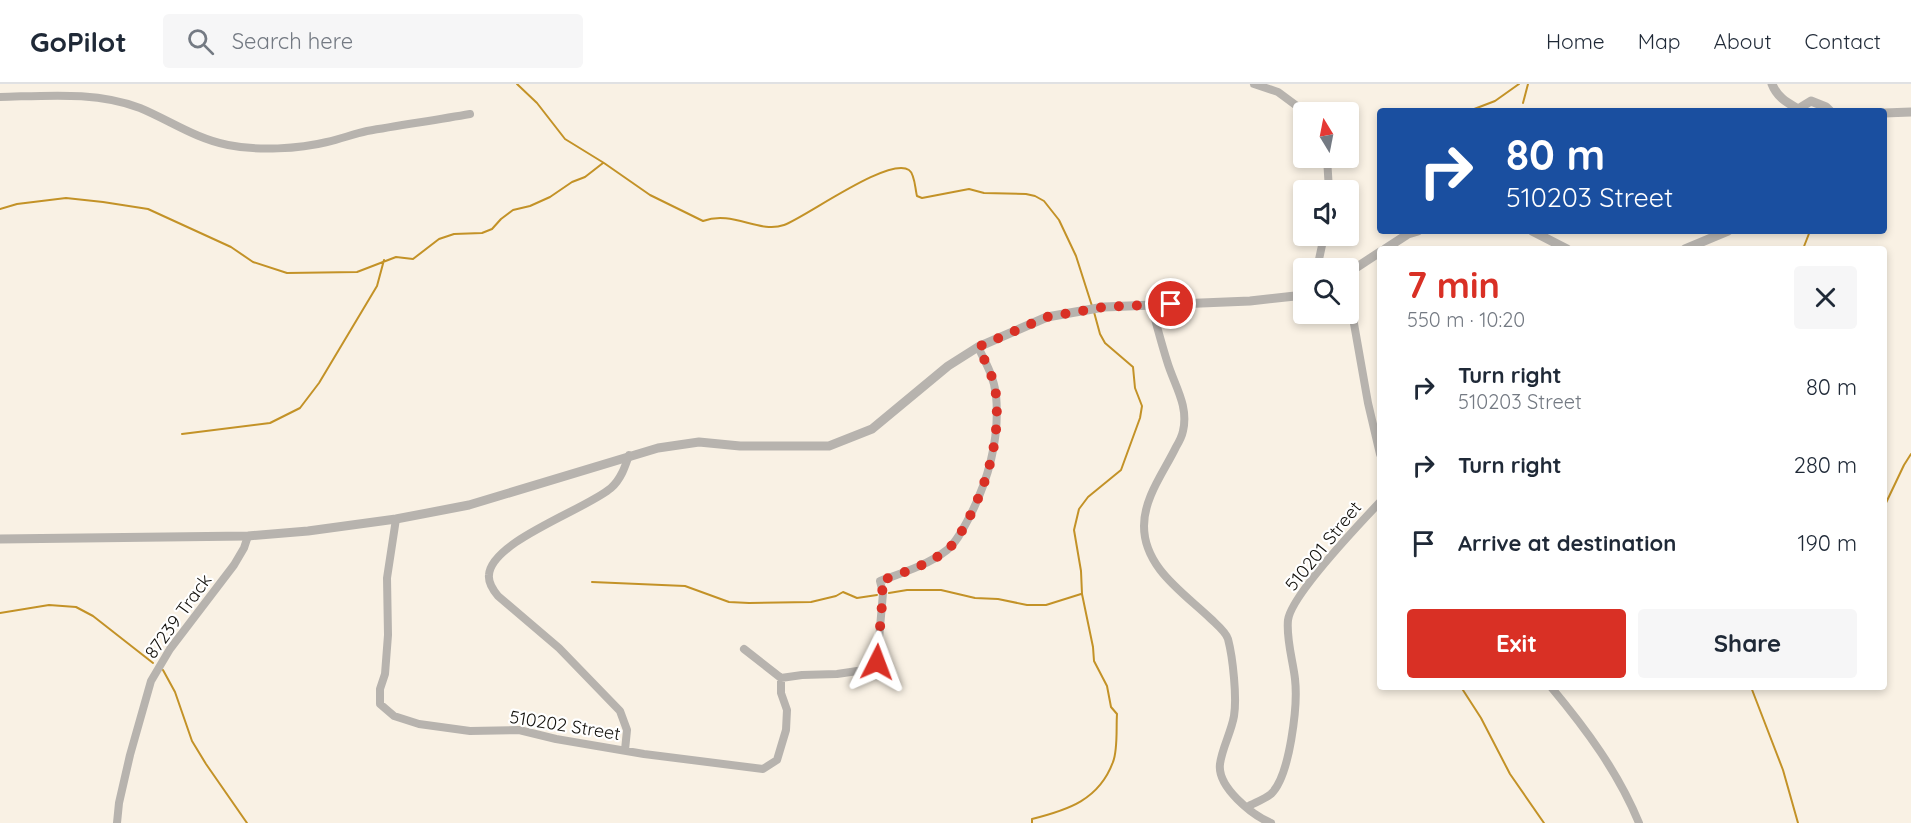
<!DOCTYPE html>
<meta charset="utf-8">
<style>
:root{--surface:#fff;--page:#f6f6f7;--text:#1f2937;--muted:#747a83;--line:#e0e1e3;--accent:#d93025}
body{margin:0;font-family:Quicksand,sans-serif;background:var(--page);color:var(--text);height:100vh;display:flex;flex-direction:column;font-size:22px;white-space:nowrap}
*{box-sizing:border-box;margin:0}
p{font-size:20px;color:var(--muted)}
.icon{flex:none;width:33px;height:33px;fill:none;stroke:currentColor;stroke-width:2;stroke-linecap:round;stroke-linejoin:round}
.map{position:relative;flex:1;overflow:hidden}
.side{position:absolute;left:1377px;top:162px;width:510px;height:444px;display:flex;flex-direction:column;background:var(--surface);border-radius:6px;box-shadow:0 3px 9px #0003}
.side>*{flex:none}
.banner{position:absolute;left:1377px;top:24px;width:510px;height:126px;border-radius:6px;box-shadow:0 3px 9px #0003;background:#1a4fa0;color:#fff;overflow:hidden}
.needle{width:39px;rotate:350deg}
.controls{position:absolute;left:1293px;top:18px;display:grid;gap:12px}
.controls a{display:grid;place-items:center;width:66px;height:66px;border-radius:6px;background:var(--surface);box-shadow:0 3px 9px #0003;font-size:30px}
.pin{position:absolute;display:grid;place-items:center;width:51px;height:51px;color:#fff;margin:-26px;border:3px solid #fff;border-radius:50%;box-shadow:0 2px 6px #0007}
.me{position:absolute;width:66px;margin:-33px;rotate:3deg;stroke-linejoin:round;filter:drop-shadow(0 0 4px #0008)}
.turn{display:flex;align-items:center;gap:21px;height:126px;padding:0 30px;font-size:27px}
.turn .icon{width:78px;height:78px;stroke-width:2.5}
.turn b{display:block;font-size:42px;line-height:51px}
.round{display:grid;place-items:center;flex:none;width:63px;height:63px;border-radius:6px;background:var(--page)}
.overview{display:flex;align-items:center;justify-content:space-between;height:102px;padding:0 30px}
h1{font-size:36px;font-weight:700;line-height:45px;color:var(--accent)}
.button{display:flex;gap:12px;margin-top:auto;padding:12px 30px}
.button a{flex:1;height:69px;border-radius:6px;background:var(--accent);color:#fff;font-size:24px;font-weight:700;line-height:69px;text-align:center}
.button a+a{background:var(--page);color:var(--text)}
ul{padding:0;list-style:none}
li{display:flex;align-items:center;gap:18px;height:78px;padding:0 30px}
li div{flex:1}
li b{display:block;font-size:22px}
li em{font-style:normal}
header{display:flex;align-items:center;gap:36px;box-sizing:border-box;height:84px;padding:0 30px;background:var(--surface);border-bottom:2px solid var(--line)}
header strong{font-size:28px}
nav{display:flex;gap:33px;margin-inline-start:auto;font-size:21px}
.search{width:420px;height:54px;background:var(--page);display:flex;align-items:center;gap:15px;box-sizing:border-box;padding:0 21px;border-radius:6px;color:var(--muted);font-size:22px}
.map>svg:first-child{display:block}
</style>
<header>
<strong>GoPilot</strong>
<div class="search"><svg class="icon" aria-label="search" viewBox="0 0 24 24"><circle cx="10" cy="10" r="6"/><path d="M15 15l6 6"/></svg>Search here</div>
<nav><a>Home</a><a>Map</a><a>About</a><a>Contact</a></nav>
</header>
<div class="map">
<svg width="1911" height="739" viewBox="0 0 1911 739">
<rect width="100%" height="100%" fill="#f9f1e4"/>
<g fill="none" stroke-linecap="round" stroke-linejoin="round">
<path stroke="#c39227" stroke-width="2" d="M517,0L537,19L565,55L604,79L650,111L703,137C733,126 759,150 784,141C806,133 889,72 909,86C915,90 915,105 917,112L922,114L969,105L984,109L1026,110L1035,112L1044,117L1059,136L1076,172L1092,222
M1523,19L1528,0
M1469,27L1495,17L1519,0
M0,125L17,120L66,114L103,118L148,125L231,163L253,178L287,189L357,188L396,173L413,175L439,155L454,150L482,149L492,145L501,135L513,126L530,122L550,113L572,98L585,93L603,79
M1803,165L1810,147
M182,350L270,339L300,324L319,299L377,202L384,176
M1884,423L1904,381L1911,370
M592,498L685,502L729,518L749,519L811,518L836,512L843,508L857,514L877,511
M889,509L907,506H941L975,514L998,515L1027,521H1046L1081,510
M0,529L49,521L76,523L93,532L153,579
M163,586L175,608L192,657L206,680L247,739
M1461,603L1481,634L1510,690L1544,739
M1751,603L1783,686L1798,739
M1032,739V735C1068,726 1099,716 1113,678C1118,666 1116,644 1117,630L1111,623L1107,602L1094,577L1093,563L1082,510L1081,487L1074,446L1079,425L1088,413L1121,386L1140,334L1142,322L1135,304L1133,283L1105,259L1100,250L1094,228"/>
<path stroke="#b7b3ae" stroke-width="8" d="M1254,0L1278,8L1305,28
M0,13C46,12 96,7 140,24C169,36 196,55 228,61C257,67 299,65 327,58C341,55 353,50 367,47C401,41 436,36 470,30
M1327,74L1329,106
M1319,184L1318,180L1324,152
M1151,220C1156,239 1161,258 1167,277C1174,301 1189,321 1183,347C1182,352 1179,358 1176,363C1164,388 1144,413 1144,442C1144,484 1184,509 1211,535C1216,540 1226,548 1228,555C1233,574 1237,614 1234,632C1231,649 1222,664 1220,680C1217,703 1252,731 1271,739
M1348,221L1353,234L1368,319L1380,370
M396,435L387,494L388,551L385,590L380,605V620L394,632L419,640L470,647L519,646L556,655L644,670L763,685L777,676L786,646L787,626L781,609V594
M744,565L781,594L802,591L837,590L864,586L877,578L883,509L880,497C902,489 928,481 947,466C957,458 964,443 970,432C989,394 1000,353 996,311C994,293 986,279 978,263
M1551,603C1586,645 1618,688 1639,739
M625,666L627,646L620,627L559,564L498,512C493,506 488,499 489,491C491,457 587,425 611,404C621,395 625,383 629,371
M1247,723C1254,719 1265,715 1271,710C1290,692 1298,621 1295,595C1293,577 1286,555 1288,536C1291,512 1361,438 1380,418
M117,739L119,719L130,671L151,597L170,565L234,481L244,464L248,452"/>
<path stroke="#b7b3ae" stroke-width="9" d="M1772,0C1777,13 1786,18 1798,25L1811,17L1826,23L1830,27
M1884,29L1911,28
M1532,147L1567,165
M1385,165L1408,150L1418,147
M1685,165L1728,147
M1348,189L1380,168
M0,455L248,452L308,447L396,435L469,421L658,364L699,358L740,362H829L872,345L948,282L978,263L1047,233L1104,223L1250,217L1295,212L1304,209"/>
</g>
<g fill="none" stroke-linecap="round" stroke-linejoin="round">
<path stroke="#d93025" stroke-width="10" stroke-dasharray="0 18" d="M877,578L883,509L880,497C902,489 928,481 947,466C957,458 964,443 970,432C989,394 1000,353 996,311C994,293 986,279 978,263L1047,233L1104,223L1171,220"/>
</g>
<g text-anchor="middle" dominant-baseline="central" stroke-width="4.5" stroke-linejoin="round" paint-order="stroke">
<g font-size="18" fill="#110f0a" stroke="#fff">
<text transform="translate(1323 462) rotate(-51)">510201 Street</text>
<text transform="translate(178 532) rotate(-54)">87239 Track</text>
<text transform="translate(565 641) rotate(9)">510202 Street</text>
</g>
</g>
</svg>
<div class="controls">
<a><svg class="needle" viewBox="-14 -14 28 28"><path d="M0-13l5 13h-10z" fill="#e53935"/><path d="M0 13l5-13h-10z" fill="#747a83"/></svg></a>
<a><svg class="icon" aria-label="sound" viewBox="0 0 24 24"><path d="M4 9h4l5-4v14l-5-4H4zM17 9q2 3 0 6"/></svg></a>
<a><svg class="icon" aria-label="search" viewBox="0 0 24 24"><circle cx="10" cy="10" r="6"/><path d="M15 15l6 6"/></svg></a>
</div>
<div class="pin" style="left:1171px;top:220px;background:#d93025"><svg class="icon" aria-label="arrive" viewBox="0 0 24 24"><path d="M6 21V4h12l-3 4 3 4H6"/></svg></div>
<svg class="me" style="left:877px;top:578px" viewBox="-20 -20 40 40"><path d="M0-17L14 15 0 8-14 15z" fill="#d93025" stroke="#fff" stroke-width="4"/></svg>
<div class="banner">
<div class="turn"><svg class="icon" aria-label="right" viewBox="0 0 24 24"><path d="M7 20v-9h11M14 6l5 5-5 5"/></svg><div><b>80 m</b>510203 Street</div></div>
</div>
<section class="side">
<div class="overview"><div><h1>7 min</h1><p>550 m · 10:20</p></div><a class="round"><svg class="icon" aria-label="close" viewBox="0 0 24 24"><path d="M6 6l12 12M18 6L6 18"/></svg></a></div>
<ul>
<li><svg class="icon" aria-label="right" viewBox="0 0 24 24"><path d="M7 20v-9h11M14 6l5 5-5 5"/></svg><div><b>Turn right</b><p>510203 Street</p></div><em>80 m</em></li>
<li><svg class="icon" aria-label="right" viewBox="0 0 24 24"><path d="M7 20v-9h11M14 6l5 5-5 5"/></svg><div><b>Turn right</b></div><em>280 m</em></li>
<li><svg class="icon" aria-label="arrive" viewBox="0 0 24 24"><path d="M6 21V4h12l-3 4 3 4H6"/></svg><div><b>Arrive at destination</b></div><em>190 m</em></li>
</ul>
<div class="button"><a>Exit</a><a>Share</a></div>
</section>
</div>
